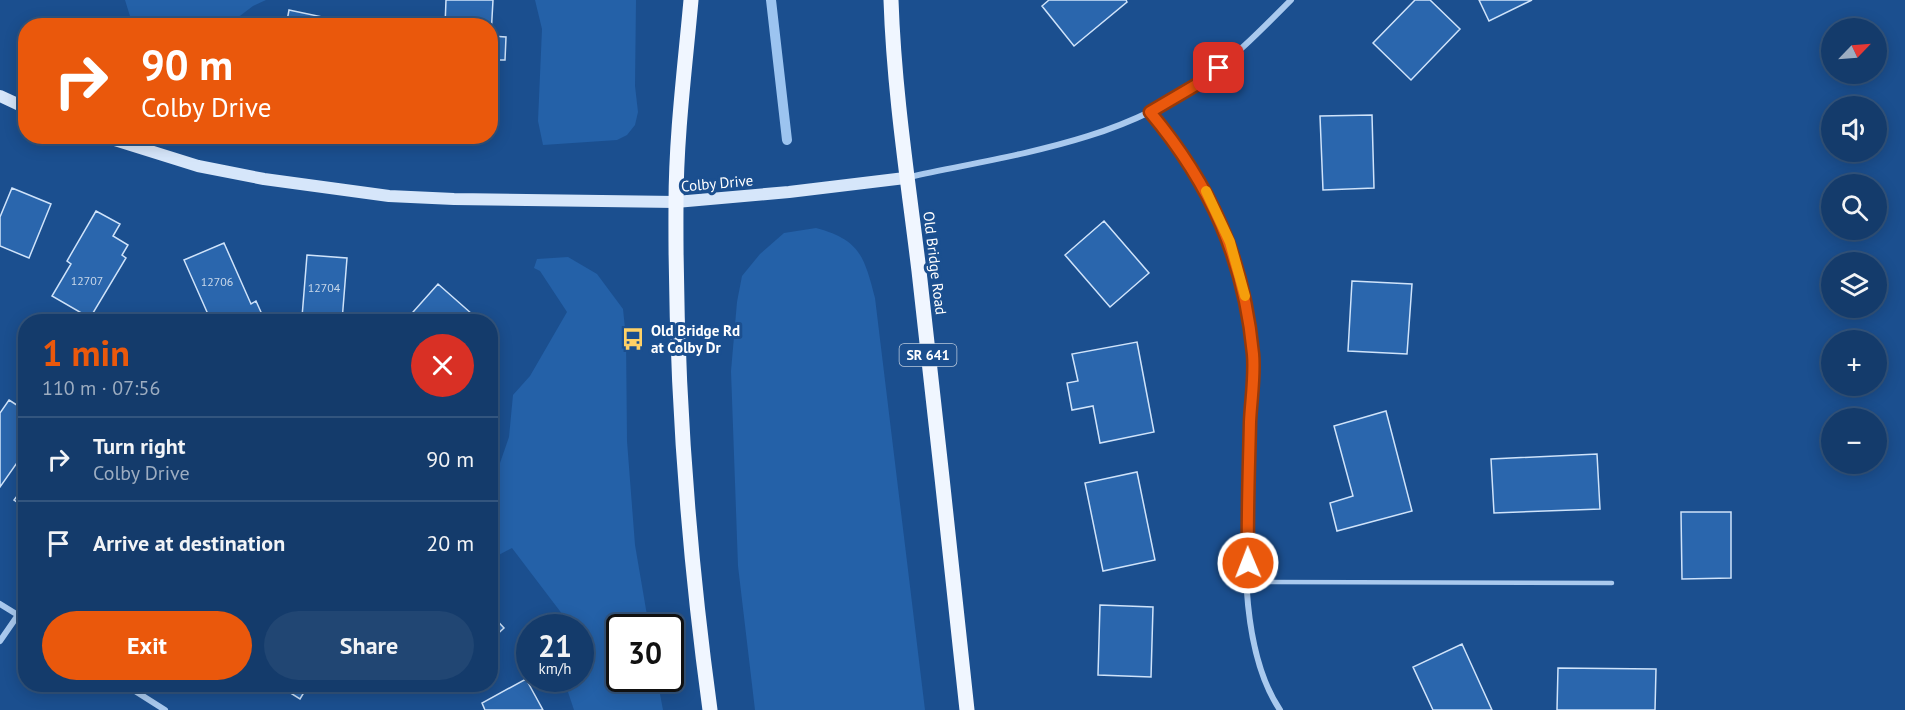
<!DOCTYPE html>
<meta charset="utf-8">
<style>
:root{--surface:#143b6b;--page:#214673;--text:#f1f3f6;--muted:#9dadc1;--line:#33557e;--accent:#ea580c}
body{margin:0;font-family:"PT Sans",sans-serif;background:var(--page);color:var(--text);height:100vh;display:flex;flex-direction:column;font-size:22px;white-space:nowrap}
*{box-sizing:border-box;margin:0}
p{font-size:20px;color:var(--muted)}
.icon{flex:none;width:33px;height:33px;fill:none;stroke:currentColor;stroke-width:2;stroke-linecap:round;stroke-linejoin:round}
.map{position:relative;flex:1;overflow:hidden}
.side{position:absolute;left:18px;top:314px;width:480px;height:378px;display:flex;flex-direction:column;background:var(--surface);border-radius:24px;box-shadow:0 3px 15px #0003,0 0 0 2px var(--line)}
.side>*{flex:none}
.guide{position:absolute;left:18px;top:18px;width:480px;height:126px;border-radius:24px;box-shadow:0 3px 15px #0003,0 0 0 2px var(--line);background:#ea580c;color:#fff;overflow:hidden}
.needle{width:39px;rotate:65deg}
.controls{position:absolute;left:1821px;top:18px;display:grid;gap:12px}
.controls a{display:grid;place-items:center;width:66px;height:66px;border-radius:50%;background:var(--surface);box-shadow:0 3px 15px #0003,0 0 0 2px var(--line);font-size:30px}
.speed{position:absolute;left:516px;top:614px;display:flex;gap:12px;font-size:30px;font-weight:700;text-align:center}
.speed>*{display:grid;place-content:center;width:78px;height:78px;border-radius:50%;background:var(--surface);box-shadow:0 3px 15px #0003,0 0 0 2px var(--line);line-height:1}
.speed small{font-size:15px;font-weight:400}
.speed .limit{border:3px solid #111;border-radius:9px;background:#fff;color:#111}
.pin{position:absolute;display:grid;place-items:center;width:51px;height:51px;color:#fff;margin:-26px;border-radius:12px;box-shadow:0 3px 9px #0006}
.me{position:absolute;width:66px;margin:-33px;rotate:359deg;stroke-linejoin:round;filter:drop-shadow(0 0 4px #0008)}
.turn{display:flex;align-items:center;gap:21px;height:126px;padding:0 24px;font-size:27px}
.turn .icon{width:78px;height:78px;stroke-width:2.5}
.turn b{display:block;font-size:42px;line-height:51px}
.round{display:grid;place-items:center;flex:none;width:63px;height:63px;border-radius:32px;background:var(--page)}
.headline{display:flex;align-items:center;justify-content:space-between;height:102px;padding:0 24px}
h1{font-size:36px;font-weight:800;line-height:45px;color:var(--accent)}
.button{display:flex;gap:12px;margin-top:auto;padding:12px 24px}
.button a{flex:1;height:69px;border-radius:36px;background:var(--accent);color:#fff;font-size:24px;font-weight:800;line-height:69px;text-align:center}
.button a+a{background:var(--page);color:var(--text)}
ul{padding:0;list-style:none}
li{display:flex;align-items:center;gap:18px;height:84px;padding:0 24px;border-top:2px solid var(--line)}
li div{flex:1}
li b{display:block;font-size:22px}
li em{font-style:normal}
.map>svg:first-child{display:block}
</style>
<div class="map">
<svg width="1905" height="710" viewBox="0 0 1905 710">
<rect width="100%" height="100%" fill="#1b4f8f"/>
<path fill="#2461a8" d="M125,0H266L253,6L228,25L133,26Z
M535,0H636L635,86L638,112L635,125L627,135L617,140L543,145L538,121L542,29Z
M816,228C860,240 864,256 875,298L925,710H755L738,566L731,371L737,302L742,276L760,254L784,233Z
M568,257L597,274L623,309L626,338L627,441L635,545L649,627H620V678H657L663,710H574L566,686L568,678H580V627H572L512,548L491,559V489L509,437L513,395L530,376L567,312L540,271L534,268L537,259Z"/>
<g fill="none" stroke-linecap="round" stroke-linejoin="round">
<path stroke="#9cc4f0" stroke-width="10" d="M771,0L787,140"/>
</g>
<path fill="#2a66ad" stroke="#cfe3fa" stroke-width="1.5" d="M446,0H493L491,36L506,37L505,60H490V26H445Z
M1049,0H1126L1127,2L1074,46L1042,6Z
M1415,0H1430L1460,29L1411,80L1373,43Z
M1479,0H1532L1489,21Z
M289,10L332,19L330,26H286Z
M1372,115L1374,188L1323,190L1320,116Z
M12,188L51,204L29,258L0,246V217Z
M96,211L120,224L113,236L128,245L122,255L126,258L90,318L52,296L71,264L67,261Z
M1104,221L1149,273L1110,307L1065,255Z
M224,243L251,304L256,301L265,321H211L184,260Z
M307,255L347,258L342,321H318V319L302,317Z
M1352,281L1412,284L1407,354L1348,351Z
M438,284L472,314L466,321H405Z
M1137,342L1154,432L1100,443L1093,406L1072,410L1067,383L1078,381L1072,354Z
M9,400L26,411V450L0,487V413Z
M1386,411L1412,511L1337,531L1330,503L1353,496L1334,426Z
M1597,454L1600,509L1494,513L1491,459Z
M1137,472L1155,560L1103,571L1085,483Z
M26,484V508L14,500Z
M1681,512H1731V578L1682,579Z
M1100,605L1153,607L1151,677L1098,675Z
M490,613L504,628L490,641Z
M1462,644L1492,710H1433L1413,667Z
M1558,668L1656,669L1655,710H1557Z
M526,679L543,710H485L482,703Z
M276,684H309L300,699Z"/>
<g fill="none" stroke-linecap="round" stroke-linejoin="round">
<path stroke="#a9c9ee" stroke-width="4.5" d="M1248,582L1612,583"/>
<path stroke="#a9c9ee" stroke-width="6" d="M1150,112C1207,181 1252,266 1253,358C1254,459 1223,625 1280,710
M909,177C1009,155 1118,143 1203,80C1235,57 1263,28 1291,0
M0,604L26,620
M0,641L18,615
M124,684L165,710"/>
<path stroke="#d6e6fa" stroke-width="12" d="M0,96L26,108
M102,136L198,166L264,179L389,196L454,199L676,202L789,192L905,178"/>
<path stroke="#f0f6ff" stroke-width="15" d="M691,0C685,67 676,136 676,204C675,373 687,542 710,710
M891,0C894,91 908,181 919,271C936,417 951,564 967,710"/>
</g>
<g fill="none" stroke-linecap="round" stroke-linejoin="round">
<g stroke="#983908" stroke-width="15">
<path id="route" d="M1219,68L1201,82L1150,112C1211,185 1244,259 1253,354C1255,376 1251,400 1250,422C1249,469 1247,516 1248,563"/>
</g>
<use href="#route" stroke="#ea580c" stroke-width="10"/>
<path stroke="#f59e0b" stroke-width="10" d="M1206,191L1230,242L1245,296"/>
</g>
<defs>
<g id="bus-bare" transform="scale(1.8)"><path d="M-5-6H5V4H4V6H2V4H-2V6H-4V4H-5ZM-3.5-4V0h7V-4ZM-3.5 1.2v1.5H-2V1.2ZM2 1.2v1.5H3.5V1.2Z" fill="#ffd166" stroke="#1b4f8f" stroke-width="2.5" paint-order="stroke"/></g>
</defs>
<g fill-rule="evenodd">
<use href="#bus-bare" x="633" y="339"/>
</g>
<g text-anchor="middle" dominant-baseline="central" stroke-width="6" stroke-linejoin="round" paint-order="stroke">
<g font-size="12" fill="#cad9ea">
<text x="87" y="280">12707</text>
<text x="217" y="281">12706</text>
<text x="324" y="287">12704</text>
</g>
<rect fill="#1b4f8f" stroke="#bbcadd" stroke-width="1.5" x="899.5" y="344" width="57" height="22" rx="4.5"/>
<g font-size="14" font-weight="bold" fill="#fff">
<text x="928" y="355">SR 641</text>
</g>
<g font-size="15" fill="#fff" stroke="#1b4f8f">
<text transform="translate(717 183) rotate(-5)">Colby Drive</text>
<text transform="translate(935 263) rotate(83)">Old Bridge Road</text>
</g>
<g font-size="15" font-weight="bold" fill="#fff" stroke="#1b4f8f" text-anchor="start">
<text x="651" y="330">Old Bridge Rd<tspan x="651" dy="17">at Colby Dr</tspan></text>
</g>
</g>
</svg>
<div class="controls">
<a><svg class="needle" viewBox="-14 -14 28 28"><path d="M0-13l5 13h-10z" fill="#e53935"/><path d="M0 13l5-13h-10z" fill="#9dadc1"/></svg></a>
<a><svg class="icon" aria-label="sound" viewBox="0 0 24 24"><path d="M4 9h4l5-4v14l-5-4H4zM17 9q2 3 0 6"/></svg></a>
<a><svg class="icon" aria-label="search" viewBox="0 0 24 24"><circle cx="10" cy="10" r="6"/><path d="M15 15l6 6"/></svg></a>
<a><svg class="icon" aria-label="layers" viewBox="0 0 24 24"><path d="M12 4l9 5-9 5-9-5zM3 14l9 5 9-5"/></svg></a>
<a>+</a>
<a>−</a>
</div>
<div class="speed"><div>21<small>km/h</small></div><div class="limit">30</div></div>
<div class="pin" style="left:1219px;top:68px;background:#d93025"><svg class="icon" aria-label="arrive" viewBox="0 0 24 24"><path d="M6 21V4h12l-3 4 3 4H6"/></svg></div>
<svg class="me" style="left:1248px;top:563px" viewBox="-20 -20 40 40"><circle r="17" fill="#ea580c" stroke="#fff" stroke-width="3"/><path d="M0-11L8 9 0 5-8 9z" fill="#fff"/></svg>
<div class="guide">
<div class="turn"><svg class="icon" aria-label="right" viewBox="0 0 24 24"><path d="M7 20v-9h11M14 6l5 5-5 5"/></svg><div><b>90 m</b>Colby Drive</div></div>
</div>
<section class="side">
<div class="headline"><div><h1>1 min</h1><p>110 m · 07:56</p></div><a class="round" style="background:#d93025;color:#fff"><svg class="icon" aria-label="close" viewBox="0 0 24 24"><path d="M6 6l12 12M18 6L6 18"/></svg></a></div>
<ul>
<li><svg class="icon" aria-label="right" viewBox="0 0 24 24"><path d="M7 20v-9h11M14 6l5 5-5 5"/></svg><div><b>Turn right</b><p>Colby Drive</p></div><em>90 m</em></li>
<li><svg class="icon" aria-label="arrive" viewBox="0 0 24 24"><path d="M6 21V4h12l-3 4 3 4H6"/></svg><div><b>Arrive at destination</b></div><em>20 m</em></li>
</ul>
<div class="button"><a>Exit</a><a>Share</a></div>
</section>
</div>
